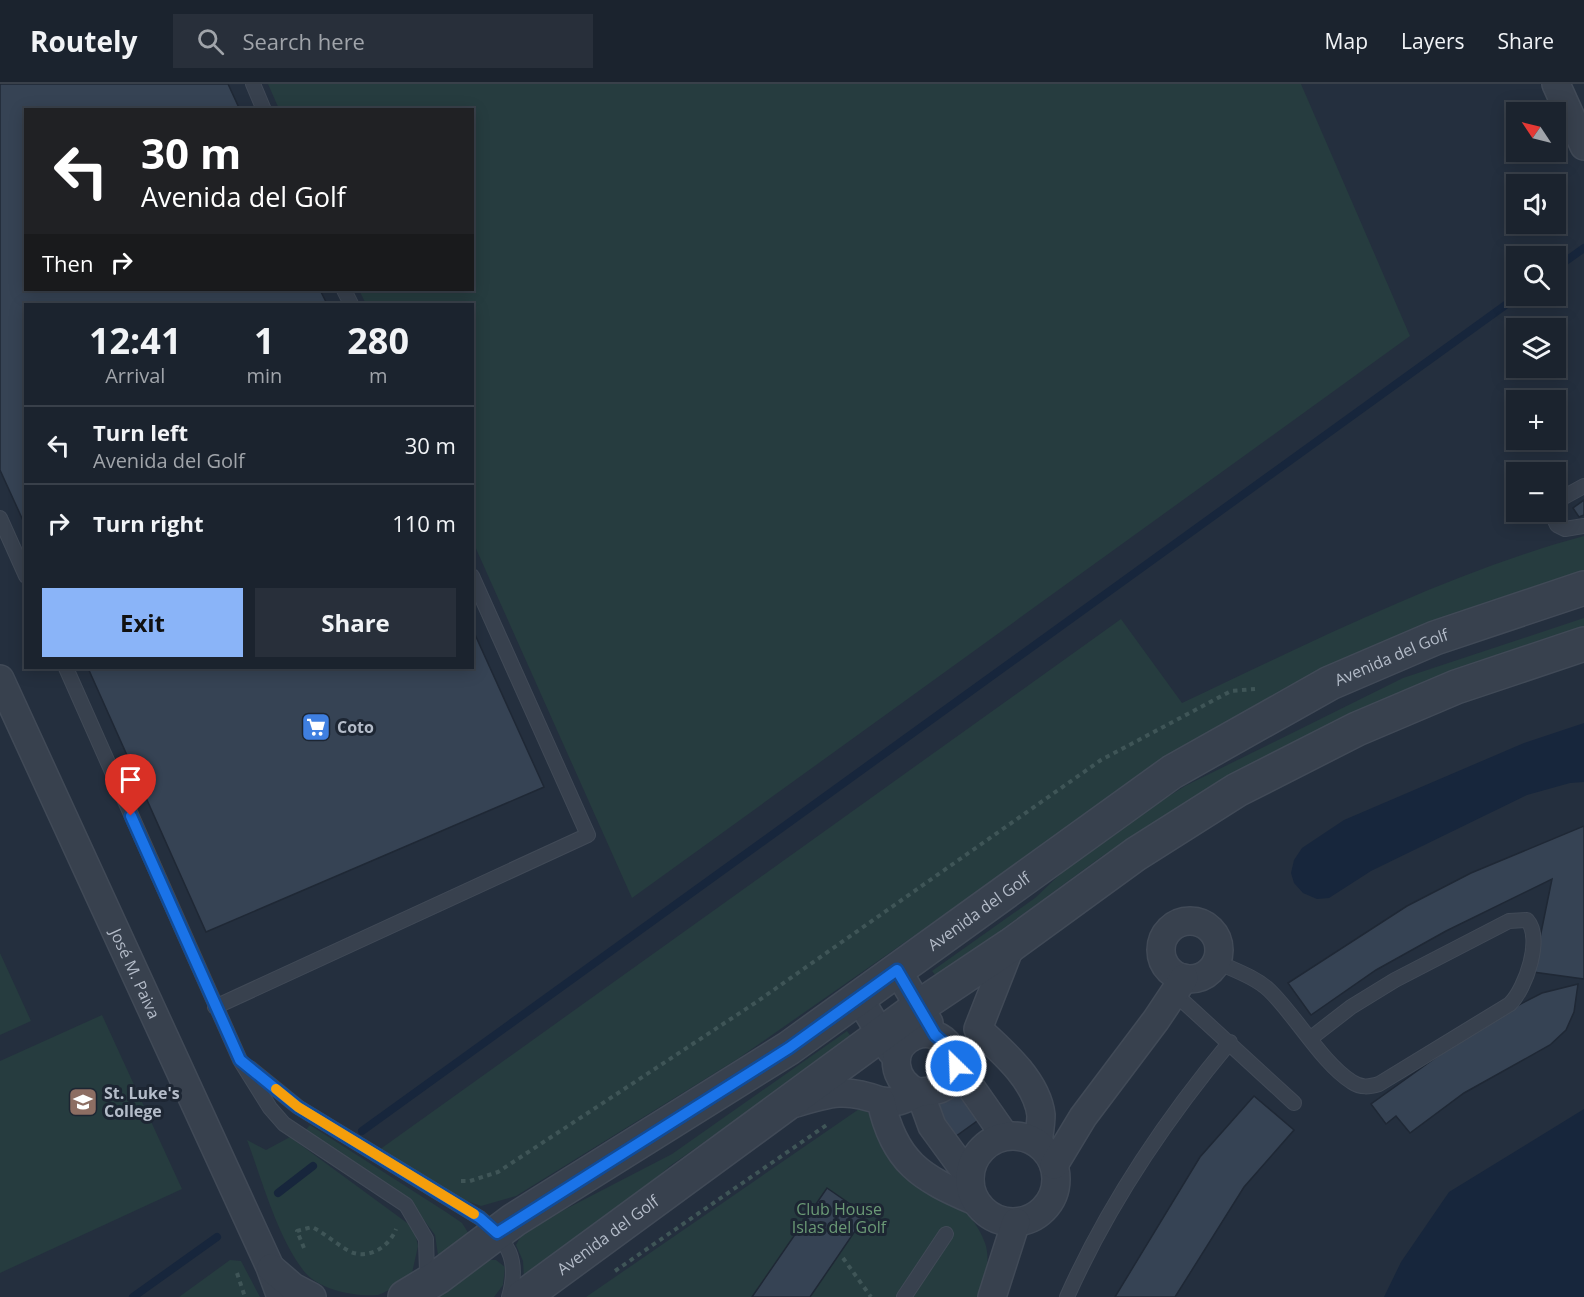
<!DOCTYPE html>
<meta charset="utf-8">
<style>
:root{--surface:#1b232e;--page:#282f3a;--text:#f1f3f6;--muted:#a0a4aa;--line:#39404a;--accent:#8ab4f8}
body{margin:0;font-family:"Open Sans",sans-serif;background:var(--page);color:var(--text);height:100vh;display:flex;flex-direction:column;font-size:22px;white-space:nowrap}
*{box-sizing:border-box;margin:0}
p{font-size:20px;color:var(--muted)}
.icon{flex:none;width:33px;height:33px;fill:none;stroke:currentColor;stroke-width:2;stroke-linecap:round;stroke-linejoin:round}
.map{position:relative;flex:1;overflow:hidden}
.side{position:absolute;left:24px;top:219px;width:450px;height:366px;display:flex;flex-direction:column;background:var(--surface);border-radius:0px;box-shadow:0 3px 15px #0003,0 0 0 2px var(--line)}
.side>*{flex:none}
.top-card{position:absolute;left:24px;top:24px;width:450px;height:183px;border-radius:0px;box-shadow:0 3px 15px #0003,0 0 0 2px var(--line);background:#202124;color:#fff;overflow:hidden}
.needle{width:39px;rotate:305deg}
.fabs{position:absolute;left:1506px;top:18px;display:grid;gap:12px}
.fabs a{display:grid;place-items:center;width:60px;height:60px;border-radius:0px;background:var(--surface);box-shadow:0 3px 15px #0003,0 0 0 2px var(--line);font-size:30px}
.pin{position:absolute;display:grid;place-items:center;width:51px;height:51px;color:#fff;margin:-62px -26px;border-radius:50% 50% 50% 0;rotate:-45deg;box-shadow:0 0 6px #0007}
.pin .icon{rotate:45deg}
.me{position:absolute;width:66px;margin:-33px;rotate:336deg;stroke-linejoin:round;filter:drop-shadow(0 0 4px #0008)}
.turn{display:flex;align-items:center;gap:21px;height:126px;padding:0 18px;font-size:27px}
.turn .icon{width:78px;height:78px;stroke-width:2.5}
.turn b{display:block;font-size:42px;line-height:51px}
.then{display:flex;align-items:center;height:57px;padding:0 18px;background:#0003;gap:12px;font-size:22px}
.eta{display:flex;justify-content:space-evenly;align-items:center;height:102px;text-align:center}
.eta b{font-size:36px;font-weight:700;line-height:42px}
.primary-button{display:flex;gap:12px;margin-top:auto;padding:12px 18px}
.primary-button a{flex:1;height:69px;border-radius:0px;background:var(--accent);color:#111;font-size:24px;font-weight:700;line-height:69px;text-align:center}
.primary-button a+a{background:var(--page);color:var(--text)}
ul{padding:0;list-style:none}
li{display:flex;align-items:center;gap:18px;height:78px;padding:0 18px;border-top:2px solid var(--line)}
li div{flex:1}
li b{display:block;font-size:22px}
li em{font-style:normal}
header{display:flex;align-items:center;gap:36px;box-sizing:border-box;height:84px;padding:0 30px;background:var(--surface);border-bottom:2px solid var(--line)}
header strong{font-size:28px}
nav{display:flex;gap:33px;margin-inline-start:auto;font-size:21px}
.search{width:420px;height:54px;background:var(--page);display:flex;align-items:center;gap:15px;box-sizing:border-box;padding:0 21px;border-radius:0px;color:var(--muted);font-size:22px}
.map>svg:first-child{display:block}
</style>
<header>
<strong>Routely</strong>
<div class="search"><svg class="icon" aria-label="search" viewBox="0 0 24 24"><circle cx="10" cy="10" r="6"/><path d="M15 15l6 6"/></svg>Search here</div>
<nav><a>Map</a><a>Layers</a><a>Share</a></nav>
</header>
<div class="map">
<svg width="1584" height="1213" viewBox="0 0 1584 1213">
<rect width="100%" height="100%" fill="#242f3e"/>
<path fill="#263c3f" d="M268,0H1301L1410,252L632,814L473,458L472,220H366L359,206H472V26L279,25Z
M1584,452V495L1160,680L739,974L516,1112L481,1122L461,1115L379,1066L1121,535L1182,619C1310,559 1447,489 1584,452Z
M1584,534V549L1313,651L1194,713L1101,773L937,893L932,887L1035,814L1091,761L1185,702L1403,594Z
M0,869L31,937L0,951Z
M102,931L182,1105L0,1189V977Z
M847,947L852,954L670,1082L636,1112L524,1195L523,1177L516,1161L521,1152L562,1127L672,1070Z
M862,1023C892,1053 974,1122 985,1159C991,1176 985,1196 979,1213H586Z
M310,1041L446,1128L462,1139L469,1150L444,1171H438L435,1151L415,1124L303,1049Z
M290,1053L414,1144L418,1162L412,1189C402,1197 390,1207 378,1211C354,1213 318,1206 303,1186C277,1152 262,1096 247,1056L266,1066Z
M230,1176L241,1177L260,1213H179Z
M484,1176H496L505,1183L503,1201L494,1213H434Z"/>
<path fill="#17263c" d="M1584,639V698L1570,699L1527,711L1371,787L1329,814L1317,815L1303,809L1294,799L1291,789L1294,776L1302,764L1344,736L1524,659Z
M1584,1025V1213H1384L1401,1178L1449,1108Z"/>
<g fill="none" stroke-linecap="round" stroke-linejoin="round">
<path stroke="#17263c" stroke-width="8" d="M1556,184L1584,164
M362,1047L1518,212
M278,1109L313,1082
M133,1213L217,1153"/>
</g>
<path fill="#364354" stroke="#1f2835" stroke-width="1.5" d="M0,0H228L240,26H26V206H320L327,220H26V443L0,386Z
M1584,416V431L1579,433L1573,424Z
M472,544L544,703L206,848L88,584H472Z
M1584,742V895L1533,888L1552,795L1446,847L1376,886L1311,931L1288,899L1407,822L1471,789Z
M1578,900L1574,928L1566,946L1550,961L1464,1009L1410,1049L1396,1032L1386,1040L1371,1020L1452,962L1509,926L1542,909Z
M960,997L984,1032L952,1055L928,1020Z
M1254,1012L1294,1046L1244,1103L1175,1213H1115L1200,1073Z
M827,1104L866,1131L810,1213H752Z"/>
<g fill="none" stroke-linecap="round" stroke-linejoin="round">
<g stroke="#414a57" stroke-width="16">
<path id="service" d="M253,0L264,26
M344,206L351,220
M1556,421L1562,414L1584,402
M1551,428L1557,441L1565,445L1584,442
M0,434L26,492
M66,584L240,976L270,1024L284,1040L406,1121L426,1155L427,1188L421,1197
M1217,878C1234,886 1255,893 1269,906C1296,932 1322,979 1352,998C1361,1004 1369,1003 1379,1000L1510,920C1526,904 1543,854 1527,836L1509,837L1395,896L1351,923L1311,954
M1173,908L1294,1019
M215,923L588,751L472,492
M250,984L298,1023L480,1134C508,1158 520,1175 509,1213
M904,1213L946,1150
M1067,1213C1108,1121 1166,1035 1230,958"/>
</g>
<g stroke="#414a57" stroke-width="30">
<g id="minor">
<path d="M1556,0L1584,62"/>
<path id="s1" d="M0,595L270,1183L281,1213"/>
<circle cx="1190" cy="866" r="29"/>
<path d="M1011,861L978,945C1002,967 1037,997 1041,1031C1041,1040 1039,1051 1038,1059"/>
<path d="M897,886L929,939"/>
<path d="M859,914L891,967"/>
<path d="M956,982L1005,1052"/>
<path d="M920,1009L932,1042L970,1094"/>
<path d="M881,1017C899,1019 900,1017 916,1010C926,1005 936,1010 946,1001C970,979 944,939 914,952C887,964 893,999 918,1008"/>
<path d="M796,1019C831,1008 847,1004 881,1017C894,1078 921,1094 975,1117"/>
<circle cx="1013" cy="1095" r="43"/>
<path d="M1054,1081L1083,1033L1156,936L1184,894"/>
<path d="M271,1184L293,1203L312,1213"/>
<path d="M992,1213L1016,1138"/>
</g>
</g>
<g stroke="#414a57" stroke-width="36">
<g id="tertiary">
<path id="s2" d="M405,1213L438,1193L514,1136L789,964L1172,688L1330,599L1435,554L1584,504"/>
<path id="s3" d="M523,1213L920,922L1011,861L1136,770L1237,706L1357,645L1456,603L1584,560"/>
</g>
</g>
<path stroke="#3f5557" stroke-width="4" stroke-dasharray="4.5 4.5" stroke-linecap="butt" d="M461,1097H470L498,1088L755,919L1101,676L1231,607L1255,605
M304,1164L297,1147L312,1143C326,1150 336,1160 349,1167C368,1177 390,1162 396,1145
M843,1174L871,1213
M615,1187L828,1040
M237,1189L245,1213"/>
<use href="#service" stroke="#38414e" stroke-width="14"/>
<use href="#minor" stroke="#38414e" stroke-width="27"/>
<use href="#tertiary" stroke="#38414e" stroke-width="33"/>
</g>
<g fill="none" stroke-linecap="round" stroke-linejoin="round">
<g stroke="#114b97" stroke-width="15">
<path id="route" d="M131,732L240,976L298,1023L480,1134L497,1149L789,964L897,886L935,951L952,966L956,982"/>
</g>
<use href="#route" stroke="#1a73e8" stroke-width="10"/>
<path stroke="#f59e0b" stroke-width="10" d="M276,1005L298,1023L474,1130"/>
</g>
<defs>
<g id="supermarket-square" transform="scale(1.5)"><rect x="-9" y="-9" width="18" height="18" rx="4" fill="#3f7fe0" stroke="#1d2633"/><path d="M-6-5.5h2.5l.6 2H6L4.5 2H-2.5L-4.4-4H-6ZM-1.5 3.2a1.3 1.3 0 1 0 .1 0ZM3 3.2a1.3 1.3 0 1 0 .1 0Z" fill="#fff"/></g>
<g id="school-square" transform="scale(1.5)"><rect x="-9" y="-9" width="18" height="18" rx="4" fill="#8d6e63" stroke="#1d2633"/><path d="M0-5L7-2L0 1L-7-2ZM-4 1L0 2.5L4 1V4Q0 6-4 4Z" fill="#fff"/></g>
</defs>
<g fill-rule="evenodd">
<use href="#supermarket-square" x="316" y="643"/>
<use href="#school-square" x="83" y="1018"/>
</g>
<g text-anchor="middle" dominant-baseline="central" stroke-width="6" stroke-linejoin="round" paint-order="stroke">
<g font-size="16" fill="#b4bcc9" stroke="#1d2633">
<text stroke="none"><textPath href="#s2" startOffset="1178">Avenida del Golf</textPath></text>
<text stroke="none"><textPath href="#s2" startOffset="692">Avenida del Golf</textPath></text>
<text stroke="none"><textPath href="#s1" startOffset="324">José M. Paiva</textPath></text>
<text stroke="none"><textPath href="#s3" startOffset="105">Avenida del Golf</textPath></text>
</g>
<g font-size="16" font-weight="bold" fill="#b4bcc9" stroke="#1d2633" text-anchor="start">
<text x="337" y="643">Coto</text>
<text x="104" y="1009">St. Luke's<tspan x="104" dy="18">College</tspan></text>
</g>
<g font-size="16" fill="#6b9a76" stroke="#1d2633">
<text x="839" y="1125">Club House<tspan x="839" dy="18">Islas del Golf</tspan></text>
</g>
</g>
</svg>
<div class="fabs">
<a><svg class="needle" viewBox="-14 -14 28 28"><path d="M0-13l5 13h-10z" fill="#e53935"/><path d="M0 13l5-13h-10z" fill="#a0a4aa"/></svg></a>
<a><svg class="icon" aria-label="sound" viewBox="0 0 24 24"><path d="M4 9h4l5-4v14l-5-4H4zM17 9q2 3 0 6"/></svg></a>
<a><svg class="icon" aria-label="search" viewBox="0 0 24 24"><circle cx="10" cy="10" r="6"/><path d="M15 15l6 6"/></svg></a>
<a><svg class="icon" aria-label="layers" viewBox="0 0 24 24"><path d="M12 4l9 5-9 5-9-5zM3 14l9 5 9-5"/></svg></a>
<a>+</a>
<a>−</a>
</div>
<div class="pin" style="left:131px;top:732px;background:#d93025"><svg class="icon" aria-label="arrive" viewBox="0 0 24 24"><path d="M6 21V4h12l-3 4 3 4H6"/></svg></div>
<svg class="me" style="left:956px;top:982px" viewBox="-20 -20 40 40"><circle r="17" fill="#1a73e8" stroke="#fff" stroke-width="3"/><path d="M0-11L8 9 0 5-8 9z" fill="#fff"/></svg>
<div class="top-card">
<div class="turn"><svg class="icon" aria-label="left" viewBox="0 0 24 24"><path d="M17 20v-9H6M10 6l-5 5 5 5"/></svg><div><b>30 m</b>Avenida del Golf</div></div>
<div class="then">Then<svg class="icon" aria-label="right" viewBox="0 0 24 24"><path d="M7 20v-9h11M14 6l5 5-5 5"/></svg></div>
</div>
<section class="side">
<div class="eta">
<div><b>12:41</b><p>Arrival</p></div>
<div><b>1</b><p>min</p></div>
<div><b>280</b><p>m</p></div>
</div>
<ul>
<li><svg class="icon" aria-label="left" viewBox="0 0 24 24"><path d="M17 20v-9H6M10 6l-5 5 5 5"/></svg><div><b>Turn left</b><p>Avenida del Golf</p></div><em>30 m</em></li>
<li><svg class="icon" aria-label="right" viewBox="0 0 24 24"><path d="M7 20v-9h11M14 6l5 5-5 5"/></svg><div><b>Turn right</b></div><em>110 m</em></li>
</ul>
<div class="primary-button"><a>Exit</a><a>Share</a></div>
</section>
</div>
